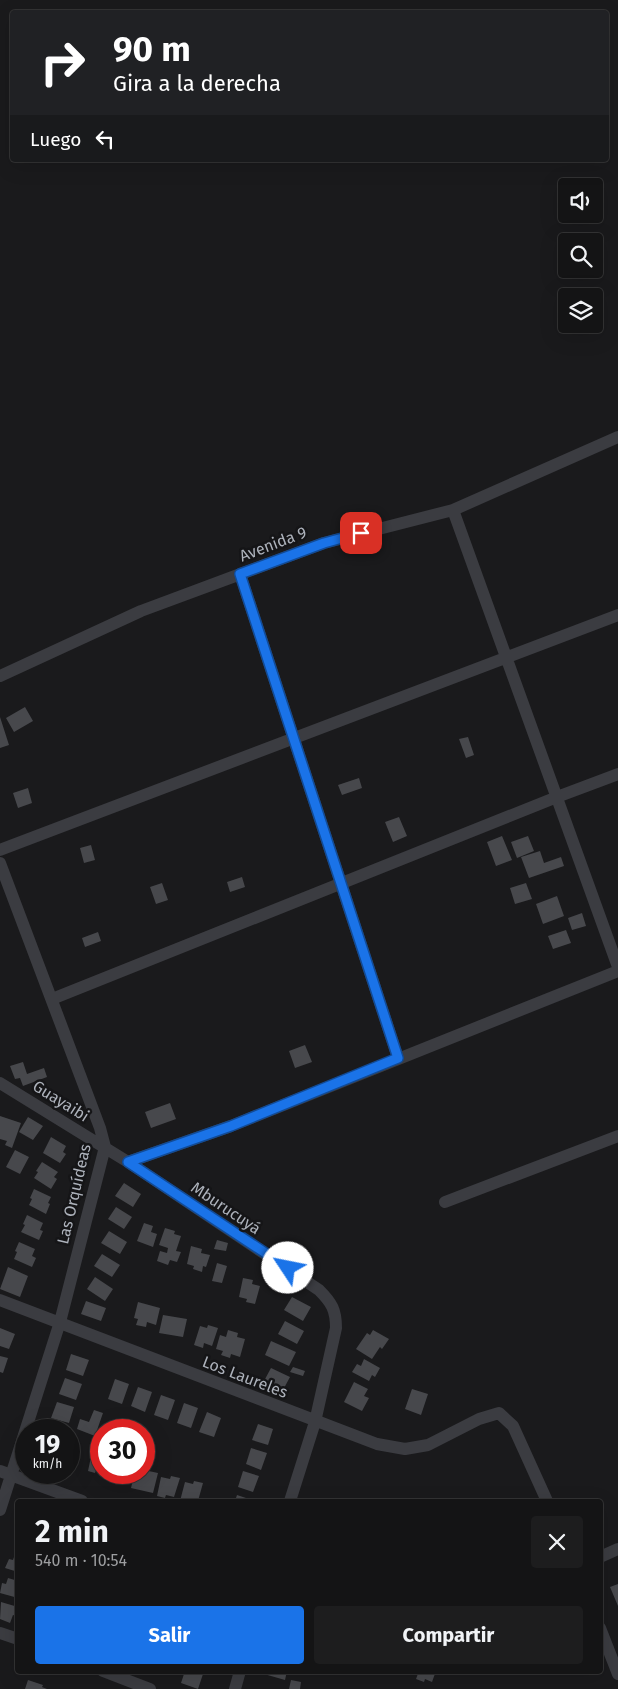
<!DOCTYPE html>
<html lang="es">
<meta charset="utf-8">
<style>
:root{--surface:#141415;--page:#1d1d1e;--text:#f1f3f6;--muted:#9d9ea0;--line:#333334;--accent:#1a73e8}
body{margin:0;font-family:"Fira Sans",sans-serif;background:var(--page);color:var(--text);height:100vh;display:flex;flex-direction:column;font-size:19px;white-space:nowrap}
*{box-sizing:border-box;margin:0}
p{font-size:16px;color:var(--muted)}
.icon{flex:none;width:28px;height:28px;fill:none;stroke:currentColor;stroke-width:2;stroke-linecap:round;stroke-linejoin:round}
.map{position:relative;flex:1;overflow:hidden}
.sheet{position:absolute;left:15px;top:1499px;width:588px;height:175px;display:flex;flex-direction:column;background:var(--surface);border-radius:5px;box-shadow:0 5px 20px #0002,0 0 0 1px var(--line)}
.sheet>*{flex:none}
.banner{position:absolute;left:10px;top:10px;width:599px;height:152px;border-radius:5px;box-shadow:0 5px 20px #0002,0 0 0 1px var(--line);background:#202124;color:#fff;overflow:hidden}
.controls{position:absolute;left:558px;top:178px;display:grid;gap:10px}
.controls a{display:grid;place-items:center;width:45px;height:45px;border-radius:5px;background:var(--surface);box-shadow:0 5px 20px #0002,0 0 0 1px var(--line);font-size:25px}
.speed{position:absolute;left:15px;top:1419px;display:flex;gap:10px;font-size:25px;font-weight:700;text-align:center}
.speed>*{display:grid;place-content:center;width:65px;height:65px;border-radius:50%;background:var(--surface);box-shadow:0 5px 20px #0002,0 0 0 1px var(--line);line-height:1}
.speed small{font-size:12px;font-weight:400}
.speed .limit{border:8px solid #d22;background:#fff;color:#111}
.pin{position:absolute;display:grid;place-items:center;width:42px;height:42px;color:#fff;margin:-21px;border-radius:10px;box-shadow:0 2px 8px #0006}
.me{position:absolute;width:55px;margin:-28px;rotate:304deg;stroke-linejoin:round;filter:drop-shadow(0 0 4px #0008)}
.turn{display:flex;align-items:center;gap:18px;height:105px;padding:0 20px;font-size:22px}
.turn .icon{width:65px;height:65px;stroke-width:2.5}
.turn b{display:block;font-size:35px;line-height:42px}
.then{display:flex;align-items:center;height:48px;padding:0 20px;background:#0003;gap:10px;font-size:19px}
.round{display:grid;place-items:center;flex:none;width:52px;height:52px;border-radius:5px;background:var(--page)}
.summary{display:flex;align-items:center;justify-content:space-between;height:85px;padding:0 20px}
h1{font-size:30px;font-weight:700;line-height:38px}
.primary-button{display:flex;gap:10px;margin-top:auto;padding:10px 20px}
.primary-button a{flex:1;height:58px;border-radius:5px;background:var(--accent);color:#fff;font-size:20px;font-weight:700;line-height:58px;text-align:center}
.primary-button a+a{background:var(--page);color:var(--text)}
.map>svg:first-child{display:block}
</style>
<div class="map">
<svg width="618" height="1689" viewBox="0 0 618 1689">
<rect width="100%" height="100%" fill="#1a1a1c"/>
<path fill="#47484c" d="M25,707L33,721L14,732L6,718Z
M0,717L9,745L0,748Z
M468,737L474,755L466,758L459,739Z
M359,778L362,788L342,795L338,785Z
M28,788L32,803L18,808L13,793Z
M399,817L407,836L393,842L385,822Z
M502,836L512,860L496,866L487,842Z
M528,836L534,851L517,858L511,842Z
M91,845L95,860L84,863L80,848Z
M540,851L544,863L561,857L564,866L529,878L521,857Z
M242,877L245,887L230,892L227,882Z
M162,883L168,900L156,904L150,887Z
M526,883L532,899L515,904L510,888Z
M557,896L564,916L543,924L536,904Z
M582,913L586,926L572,930L568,918Z
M566,930L571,943L553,949L548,936Z
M98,932L101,941L85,947L82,938Z
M305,1045L312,1062L295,1068L289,1051Z
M23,1062L27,1074L44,1068L47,1077L23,1086L20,1078L15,1079L10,1066Z
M170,1103L176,1119L151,1128L145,1112Z
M0,1116L21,1123L12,1148L5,1145L7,1141L0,1139Z
M28,1117L43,1126L33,1140L19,1132Z
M51,1137L66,1146L63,1152L66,1154L60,1163L43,1153Z
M15,1150L29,1157L20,1174L6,1167Z
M42,1162L58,1172L54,1177L57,1179L51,1189L34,1178L38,1172L36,1171Z
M124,1183L141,1194L133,1207L115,1196Z
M34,1189L51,1197L48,1203L50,1204L46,1214L29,1205L32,1199L30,1198Z
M116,1207L132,1217L124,1229L108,1219Z
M27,1215L43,1223L40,1230L43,1231L39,1240L21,1232L25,1225L23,1224Z
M144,1223L153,1226L151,1232L157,1234L153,1247L137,1241Z
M165,1228L175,1231L174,1234L181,1236L176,1251L181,1252L177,1262L170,1260L168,1265L157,1261L160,1251L167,1253L168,1248L159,1245Z
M109,1231L127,1242L120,1254L101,1243Z
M217,1240L228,1243L226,1251L214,1249Z
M19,1242L35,1249L32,1256L36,1258L32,1267L14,1259L17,1252L15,1251Z
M191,1246L202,1249L201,1253L210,1255L206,1267L203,1266L202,1272L193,1269L194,1266L187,1264Z
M102,1254L120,1265L112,1277L94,1266Z
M217,1263L227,1266L222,1283L212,1281Z
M8,1267L28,1276L20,1297L0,1289Z
M95,1277L113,1289L105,1301L87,1289Z
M243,1278L253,1280L252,1284L260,1286L255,1304L246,1302L247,1299L239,1297Z
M292,1297L311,1307L303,1321L284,1310Z
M86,1301L106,1308L101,1321L81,1314Z
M138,1302L160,1308L156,1325L147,1322L146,1327L136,1325L138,1319L134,1318Z
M163,1315L187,1319L183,1337L159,1333Z
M285,1321L304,1331L297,1344L278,1334Z
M208,1325L218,1328L212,1346L204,1343L203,1348L194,1345L200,1326L207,1328Z
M0,1328L15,1334L9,1349L0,1346Z
M228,1330L238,1333L237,1337L245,1339L240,1357L231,1354L230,1358L221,1355L223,1351L216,1349L220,1335L226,1337Z
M373,1330L389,1339L382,1349L380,1347L372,1359L356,1349L367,1333L370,1335Z
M271,1341L296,1352L289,1366L265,1355Z
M71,1354L89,1360L83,1376L66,1370Z
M0,1356L8,1358L3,1373L0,1372Z
M364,1359L380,1368L375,1377L372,1375L369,1381L352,1372L357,1364L361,1366Z
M293,1367L305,1371L303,1376L290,1372Z
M271,1368L290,1377L283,1390L264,1381Z
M65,1378L82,1384L76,1400L59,1394Z
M115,1379L129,1384L122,1404L108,1399Z
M354,1382L368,1389L364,1396L369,1398L362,1411L344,1402Z
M138,1387L152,1392L145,1412L131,1406Z
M412,1389L428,1394L421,1415L405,1409Z
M161,1395L175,1400L168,1420L154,1415Z
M57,1402L74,1407L69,1423L51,1418Z
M184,1403L198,1408L191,1428L177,1423Z
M94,1410L103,1413L95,1436L77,1429L80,1419L89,1422Z
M207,1412L221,1418L214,1437L199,1432Z
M258,1424L273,1429L268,1445L252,1440Z
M251,1448L267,1453L261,1470L246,1464Z
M92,1452L101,1455V1471L96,1470L95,1473L88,1471Z
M144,1470L158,1473L153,1493L131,1488L135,1472H144Z
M243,1471L259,1476L253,1492L238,1487Z
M112,1472H131L129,1480L119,1478L118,1481L111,1479Z
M171,1476L180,1478L174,1497L166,1495L165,1498L157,1496L161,1477L170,1479Z
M194,1481L203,1483L198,1501L189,1499V1501H180L185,1482L193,1484Z
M237,1495L255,1501H235Z
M15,1554H18V1572L5,1568L9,1559L13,1560Z
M8,1578L18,1581V1598L0,1593L2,1583L6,1584Z
M618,1584V1606L610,1587Z
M1,1602L18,1607L16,1616L13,1615L10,1623L0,1619Z
M185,1671H204L198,1689L181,1683Z
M265,1671H287L285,1680L264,1674Z
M419,1671H436L432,1682L425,1679L424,1682L416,1679Z
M28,1680L43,1685L42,1687L47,1689H25Z
M291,1680L301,1682L300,1689H289Z"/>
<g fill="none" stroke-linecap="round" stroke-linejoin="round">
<path stroke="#3b3c41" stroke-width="12" d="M453,510L618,967
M240,574L398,1058
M0,676L141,611L324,543L453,510L618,437
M0,850L618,615
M0,863L100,1128L105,1147L60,1322L0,1510
M52,999L557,797L618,774
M0,1083L128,1162L319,1290C332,1303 336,1310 336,1328L315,1422L290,1501
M128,1162L231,1126L618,971
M445,1202L618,1136
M0,1300L377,1444L405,1449L428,1445L479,1419L499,1413L513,1426L547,1501
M0,1471L82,1501
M600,1557L618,1549
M600,1628L618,1674
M0,1633L18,1639
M103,1671L150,1689
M235,1689L240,1671"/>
</g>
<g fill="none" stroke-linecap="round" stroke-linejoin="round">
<g stroke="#114b97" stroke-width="12">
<path id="route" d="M288,1268L128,1162L231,1126L398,1058L240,574L324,543L361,533"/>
</g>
<use href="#route" stroke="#1a73e8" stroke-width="9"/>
</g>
<g text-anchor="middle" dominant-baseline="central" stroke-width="5" stroke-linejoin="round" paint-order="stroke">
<g font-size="16" fill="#adb2bb" stroke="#151517">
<text transform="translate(273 544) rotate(-21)">Avenida 9</text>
<text transform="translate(61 1101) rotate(32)">Guayaibi</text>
<text transform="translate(74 1194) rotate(-77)">Las Orquídeas</text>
<text transform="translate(226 1208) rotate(34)">Mburucuyá</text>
<text transform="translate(245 1377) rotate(21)">Los Laureles</text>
</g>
</g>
</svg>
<div class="controls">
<a><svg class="icon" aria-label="sound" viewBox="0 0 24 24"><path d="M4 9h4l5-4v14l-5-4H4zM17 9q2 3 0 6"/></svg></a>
<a><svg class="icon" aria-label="search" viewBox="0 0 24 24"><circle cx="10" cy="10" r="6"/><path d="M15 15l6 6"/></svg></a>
<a><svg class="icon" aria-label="layers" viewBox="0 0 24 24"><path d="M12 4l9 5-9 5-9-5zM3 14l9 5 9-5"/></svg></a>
</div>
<div class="speed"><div>19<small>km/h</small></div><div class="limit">30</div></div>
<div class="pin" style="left:361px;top:533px;background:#d93025"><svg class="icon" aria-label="arrive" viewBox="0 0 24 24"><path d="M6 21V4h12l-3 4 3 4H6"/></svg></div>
<svg class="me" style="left:288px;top:1268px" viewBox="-20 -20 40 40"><circle r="19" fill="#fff"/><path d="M0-13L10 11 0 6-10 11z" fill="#1a73e8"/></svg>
<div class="banner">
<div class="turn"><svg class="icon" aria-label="right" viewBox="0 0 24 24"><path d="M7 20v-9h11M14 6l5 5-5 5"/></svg><div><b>90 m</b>Gira a la derecha</div></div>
<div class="then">Luego<svg class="icon" aria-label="left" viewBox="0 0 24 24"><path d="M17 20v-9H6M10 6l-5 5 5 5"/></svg></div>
</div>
<section class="sheet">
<div class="summary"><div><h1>2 min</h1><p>540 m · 10:54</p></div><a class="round"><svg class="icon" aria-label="close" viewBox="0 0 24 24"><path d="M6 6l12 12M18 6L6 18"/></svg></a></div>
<div class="primary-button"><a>Salir</a><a>Compartir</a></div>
</section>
</div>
